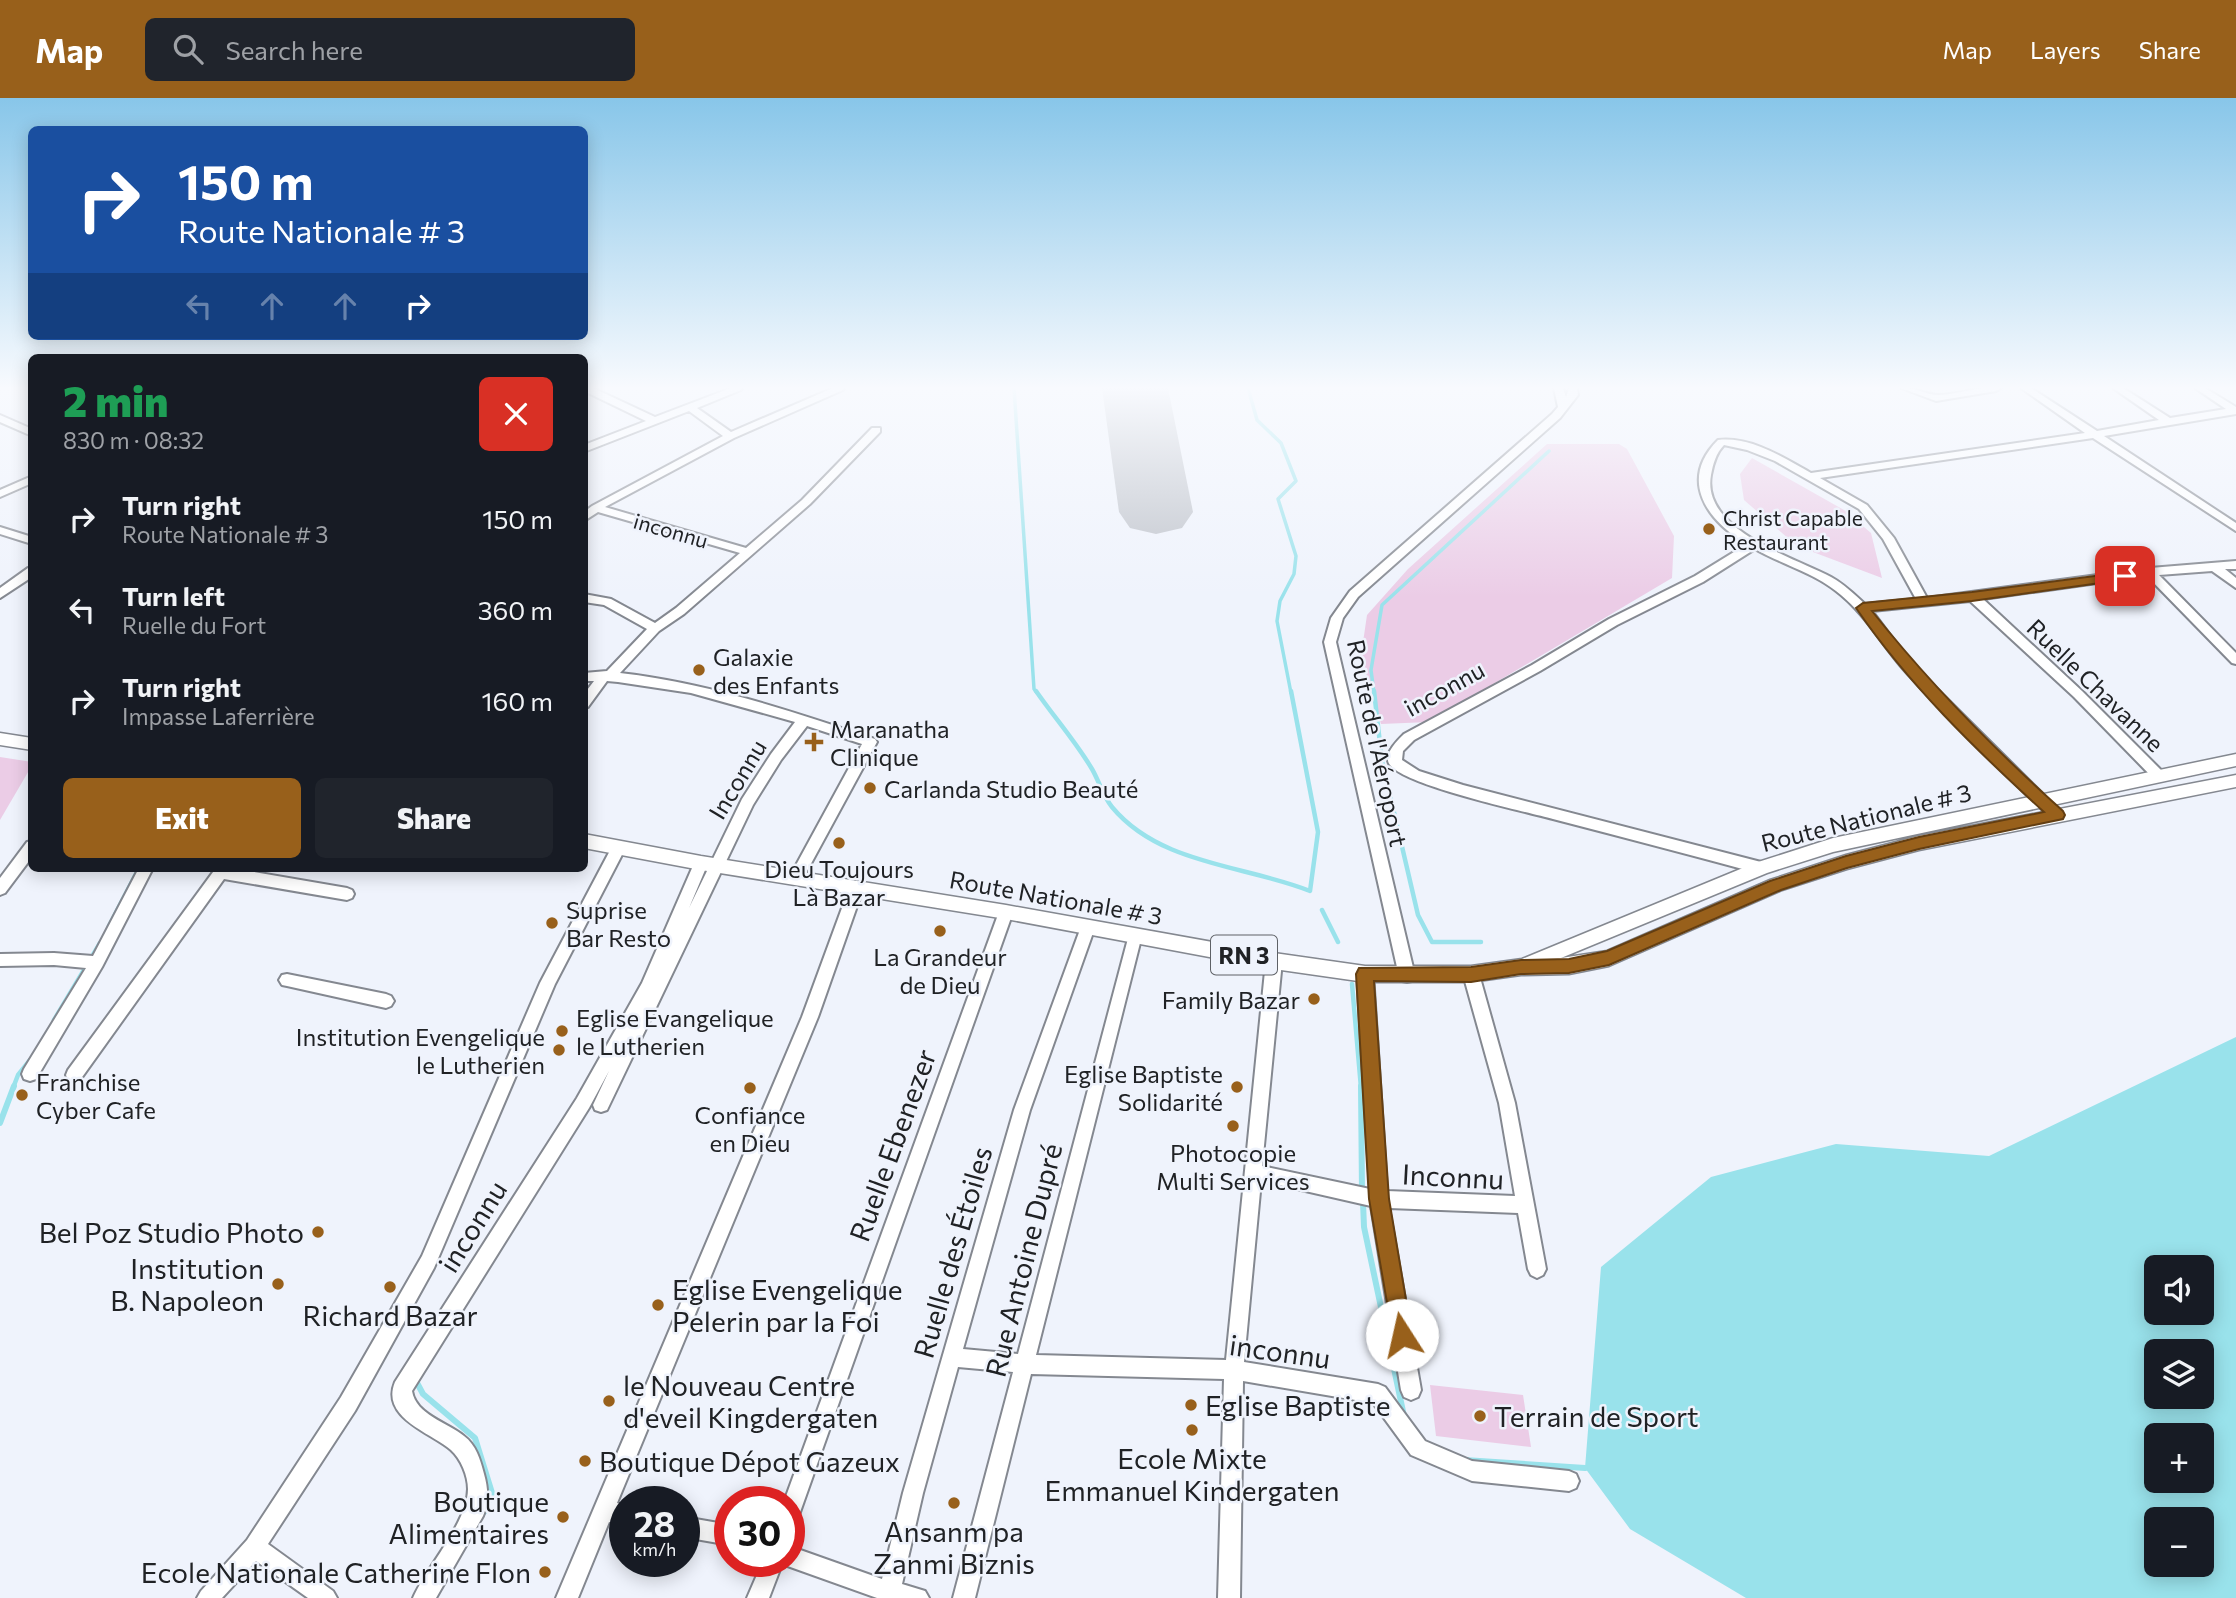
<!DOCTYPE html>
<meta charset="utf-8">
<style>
:root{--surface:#171b24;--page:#20242c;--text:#f1f3f6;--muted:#9ea1a6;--accent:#98601b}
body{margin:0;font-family:Commissioner,sans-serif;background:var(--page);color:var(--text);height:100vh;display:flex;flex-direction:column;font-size:26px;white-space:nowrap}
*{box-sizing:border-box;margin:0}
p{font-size:23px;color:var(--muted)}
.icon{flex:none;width:38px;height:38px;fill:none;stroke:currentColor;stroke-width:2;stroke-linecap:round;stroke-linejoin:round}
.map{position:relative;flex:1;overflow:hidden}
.side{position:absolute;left:28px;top:256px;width:560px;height:518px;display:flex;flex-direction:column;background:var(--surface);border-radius:10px;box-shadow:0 4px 18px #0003}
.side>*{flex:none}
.top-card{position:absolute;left:28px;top:28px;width:560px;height:214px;border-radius:10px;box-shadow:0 4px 18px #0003;background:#1a4fa0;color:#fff;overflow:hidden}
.tools{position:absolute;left:2144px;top:1157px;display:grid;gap:14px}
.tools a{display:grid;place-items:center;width:70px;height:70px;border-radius:10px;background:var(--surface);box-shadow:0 4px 18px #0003;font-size:35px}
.speed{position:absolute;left:609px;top:1388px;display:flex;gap:14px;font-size:35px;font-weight:700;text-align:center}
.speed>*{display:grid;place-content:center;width:91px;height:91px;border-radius:50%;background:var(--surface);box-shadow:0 4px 18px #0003;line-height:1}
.speed small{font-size:18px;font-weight:400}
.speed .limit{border:10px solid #d22;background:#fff;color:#111}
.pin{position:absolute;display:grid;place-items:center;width:60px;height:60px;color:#fff;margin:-30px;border-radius:14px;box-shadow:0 4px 10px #0006}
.me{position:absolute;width:77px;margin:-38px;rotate:350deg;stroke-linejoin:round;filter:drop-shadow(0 0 5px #0008)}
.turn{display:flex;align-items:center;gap:24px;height:147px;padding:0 35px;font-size:32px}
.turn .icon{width:91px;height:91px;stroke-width:2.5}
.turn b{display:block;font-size:49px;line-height:60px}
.lanes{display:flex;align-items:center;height:66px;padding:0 35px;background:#0003;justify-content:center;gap:35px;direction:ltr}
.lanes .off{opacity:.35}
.round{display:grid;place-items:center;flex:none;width:74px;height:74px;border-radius:10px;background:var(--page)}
.summary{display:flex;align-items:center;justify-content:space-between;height:119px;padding:0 35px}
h1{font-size:42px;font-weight:800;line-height:52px;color:#1e9e55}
.button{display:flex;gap:14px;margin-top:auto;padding:14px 35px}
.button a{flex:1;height:80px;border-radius:10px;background:var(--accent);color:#fff;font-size:28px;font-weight:800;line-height:80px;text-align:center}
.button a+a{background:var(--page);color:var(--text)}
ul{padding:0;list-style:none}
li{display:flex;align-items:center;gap:21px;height:91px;padding:0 35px}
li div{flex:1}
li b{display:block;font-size:26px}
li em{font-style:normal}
header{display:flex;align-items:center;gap:42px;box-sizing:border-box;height:98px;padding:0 35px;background:var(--accent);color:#fff}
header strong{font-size:33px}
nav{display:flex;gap:38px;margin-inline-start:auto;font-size:24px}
.search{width:490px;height:63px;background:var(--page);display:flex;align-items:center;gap:18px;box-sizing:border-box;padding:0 24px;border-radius:10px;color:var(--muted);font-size:26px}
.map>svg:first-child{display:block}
</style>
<header>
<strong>Map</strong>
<div class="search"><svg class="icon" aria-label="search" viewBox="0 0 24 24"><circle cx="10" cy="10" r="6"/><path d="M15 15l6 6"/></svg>Search here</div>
<nav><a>Map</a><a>Layers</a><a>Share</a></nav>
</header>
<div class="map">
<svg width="2236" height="1500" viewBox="0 0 2236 1500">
<rect width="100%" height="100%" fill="#eff3fc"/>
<path fill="#ebcce6" d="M1547,346H1619L1627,351L1674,438L1672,480L1429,624L1381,626L1361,558L1367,517L1408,471Z
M1752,360L1844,412L1871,435L1882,480L1797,448L1744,402L1740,376Z
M0,659L32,664L31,669L0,722Z
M1430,1287L1523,1297L1531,1349L1436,1338Z"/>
<path fill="#99e2eb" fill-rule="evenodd" d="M2236,939V1500H1746L1630,1431L1585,1370L1601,1169L1711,1079L1836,1046L1989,1058ZM2156,1169H2202V1214H2156ZM2156,1253H2202V1298H2156ZM2156,1337H2202V1382H2156ZM2202,1421V1466H2156V1421Z"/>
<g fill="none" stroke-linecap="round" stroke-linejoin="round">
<path stroke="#99e2eb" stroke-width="3.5" d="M1014,290L1034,591L1037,595
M1248,290L1257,322L1281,345L1296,383L1278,401L1296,458L1294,476L1280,503L1277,523L1291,595
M1374,595L1371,572L1382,507L1549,353"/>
<path stroke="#99e2eb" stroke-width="4.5" d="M1036,593C1054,619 1076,644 1092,671C1099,683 1103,698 1112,709C1160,767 1245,767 1310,793L1318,734L1291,593
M1374,593L1382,663L1418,817L1432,844H1481
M1322,812L1338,844
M109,828L139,770
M1352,886L1361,990
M54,922L100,845
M13,990L18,977L30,962"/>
<path stroke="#99e2eb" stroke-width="6" d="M1361,988L1362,1095
M0,1025L14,988
M1363,1104L1364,1129L1404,1318
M416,1283L423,1296L475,1340L492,1395L484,1414
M1464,1362L1585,1370"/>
<path fill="#bec2ca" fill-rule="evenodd" d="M1102,290H1168L1193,414L1182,430L1156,436L1130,430L1119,414Z"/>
<g stroke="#848890" stroke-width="4">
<path id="minor" d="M584,290H593L655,319L731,290H742L741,292L697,310L731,334L833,290H844L843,292L734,340L605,409L746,450L802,402L872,330H880V334L810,406L684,516L659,533L620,575C708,585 791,613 875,641L877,644L801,784H791L789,780L862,646L807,628L781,662L753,707L607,1012L601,1014L595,1012L593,1007L609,973L589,1010L412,1293C416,1317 447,1324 464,1338C476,1347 480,1361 484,1376C488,1390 489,1404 483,1418L436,1500H413C427,1468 468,1424 468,1391C468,1378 461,1361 451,1352C432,1335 380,1320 395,1284L577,1000L642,885L696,761H706L708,765L689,810L742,701L771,656L795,624L691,595L618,584L607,583L588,609L584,610V596L594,583H584V575L607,573L647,531L604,507L584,504V496L611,501L655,525L676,510L740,455L598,414L584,423V414L592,408L723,338L689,313L584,354V347L646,323L584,293Z
M1554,290H1563L1566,299L1569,290H1577L1578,297L1560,320L1358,499L1343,520L1336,544L1415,878L1412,883L1407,884L1402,883L1399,878L1324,544L1331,520L1350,493L1552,316L1558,309Z
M1901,290C1915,289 1926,297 1939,297C1960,296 1980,288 2001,290L1996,293L1936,303Z
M2021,290H2031L2097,333L2159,322L2113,290H2123L2170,320L2226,311L2195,290H2205L2236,309V316L2104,338L2236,425V433L2093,340L1820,380L1867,407L1894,440L1927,500L2150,470L2236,463V471H2225L2236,480V490L2212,473L2159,477L2236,555V566L2232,565L2147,478L1983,501L2082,593L2164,675L2166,678L2164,681H2154L2074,599L1970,503L1872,513L1905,557L1930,584L2064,717L2062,721H2052C2002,673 1952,625 1905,573C1881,546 1865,515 1836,493C1812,474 1781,466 1755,451L1703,484L1617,527L1540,573L1414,642L1403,653L1402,662L1419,673L1463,687L1761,764L1766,766L1768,770L1766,774L1761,776C1692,757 1622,739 1553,721C1523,713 1407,688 1390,667C1382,657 1398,642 1404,636L1532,567L1609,521L1695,478L1747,446C1707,423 1678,382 1718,342C1751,338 1784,360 1811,375L2085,335ZM1724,347L1747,352L1775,363L1859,411L1883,441L1916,501L1865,506C1854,496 1844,486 1831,479C1793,459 1701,432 1711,377C1713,366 1716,355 1724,347Z
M0,317L32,331V338L0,324Z
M32,378V385L0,399V392Z
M0,429L32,439V446L0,436Z
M28,470H32V479L0,500V490Z
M32,743V759L5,795L0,797V780L27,744Z
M619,744L624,745L626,749L555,886L434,1170L355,1313L268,1446L333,1493L337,1500H308L256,1463L222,1500H197L201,1493L247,1442L341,1299L422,1158L540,885L614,745Z
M139,770H153L102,869L36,981L30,983L24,981L22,976L24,971L86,870L54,867L0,868V856L54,855L93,858Z
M216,770H231L347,790L352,792L354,796L352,800L347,802L224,781L80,982L74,984L68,982L66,977L68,972Z
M856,785L861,787L863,791L818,919L617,1405L625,1407V1427L609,1424L578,1500H556L802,919L849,791L851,787Z
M1006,808L1011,810L1013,814L799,1417L796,1424L789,1427V1404H784L999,814L1001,810Z
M1088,823L1093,825L1095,829L1030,1012L963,1251L1018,1256L1130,833L1135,831L1140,833L1142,837L1036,1257L1226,1262L1266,863L1269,859L1274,857L1279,859L1282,863L1262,1068L1370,1091L1357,876L1360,871L1365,870L1370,871L1373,876L1387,1093L1515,1098L1499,1005L1463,876L1466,871L1471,870L1476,871L1479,876L1515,1005L1546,1171L1543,1177L1537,1180L1531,1177L1528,1171L1518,1115L1389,1110L1421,1292L1418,1299L1411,1302L1404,1299L1401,1292L1371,1108L1261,1083L1244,1264L1378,1286L1385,1289L1425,1343L1472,1363L1569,1373L1576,1376L1579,1383L1576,1390L1569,1393L1472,1383L1411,1357L1373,1305L1243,1283L1240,1500H1218L1224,1281L1031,1276L975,1500H953L1013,1274L958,1269L923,1395L902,1486L925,1493L929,1500H877L782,1466L769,1500H747L763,1463H789V1448L882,1481L903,1395L1014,1012L1081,829L1083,825Z
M287,876L386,896L391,898L394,903L391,908L386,910L287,888L282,887L279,882L282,877Z
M684,1419L730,1427V1447L684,1439Z"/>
</g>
<g stroke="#848890" stroke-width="3">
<path id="major" d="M0,635L32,640V652L0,647Z
M2236,656V668L1833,754L1767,775L1561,860L1607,853L1770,782L1846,757L1919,738L2236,677V689L1919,752L1847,771L1782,792L1609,868L1569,876L1521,877L1471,884H1365L1274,871L1006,821L701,772L584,750V736L701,758L1006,807L1274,855L1365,868H1471L1522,861L1755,765L1833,740Z"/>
</g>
<use href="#minor" fill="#fff" fill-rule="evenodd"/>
<use href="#major" fill="#fff" fill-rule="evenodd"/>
</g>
<linearGradient id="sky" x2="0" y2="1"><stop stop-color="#88c6e9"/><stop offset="0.58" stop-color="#f8fafe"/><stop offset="1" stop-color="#f8fafe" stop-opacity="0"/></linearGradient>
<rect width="2236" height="500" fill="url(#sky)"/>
<path fill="#98601b" stroke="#633e12" stroke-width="2" d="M2125,474L2131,478L2129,481L1972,503L1872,513C1930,586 1994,651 2063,713L2065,717L2063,721L1919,751L1847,770L1781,792L1609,867L1569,875L1521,876L1471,884L1374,883L1389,1101L1412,1237L1409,1245L1402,1248L1394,1245L1369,1101L1356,876L1359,870L1471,869L1521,862L1569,861L1607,853L1770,783L1846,758L1919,739L2044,714C1976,652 1908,586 1856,510L1863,505L1972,494Z"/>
<g fill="#98601b" stroke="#eff3fc" stroke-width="2.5">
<circle cx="1709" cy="431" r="7"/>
<circle cx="699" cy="572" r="7"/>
<path d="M810.5 633.5h7v7h7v7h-7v7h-7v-7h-7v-7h7z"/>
<circle cx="870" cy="690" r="7"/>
<circle cx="839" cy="745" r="7"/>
<circle cx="552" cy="825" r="7"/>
<circle cx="940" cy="833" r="7"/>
<circle cx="1314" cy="901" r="7"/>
<circle cx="562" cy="933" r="7"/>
<circle cx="559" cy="952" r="7"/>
<circle cx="1237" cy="989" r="7"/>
<circle cx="750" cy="990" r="7"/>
<circle cx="22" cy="997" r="7"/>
<circle cx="1233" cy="1028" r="7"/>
<circle cx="318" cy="1134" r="7"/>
<circle cx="278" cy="1186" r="7"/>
<circle cx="390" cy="1189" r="7"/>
<circle cx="658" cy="1207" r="7"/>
<circle cx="609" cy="1303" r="7"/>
<circle cx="1191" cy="1307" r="7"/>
<circle cx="1480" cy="1318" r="7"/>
<circle cx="1192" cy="1332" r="7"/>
<circle cx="585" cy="1363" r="7"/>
<circle cx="954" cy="1405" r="7"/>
<circle cx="563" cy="1419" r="7"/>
<circle cx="545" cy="1474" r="7"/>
</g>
<g text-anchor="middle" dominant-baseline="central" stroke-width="5" stroke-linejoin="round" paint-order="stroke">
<g font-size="21" fill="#202225" stroke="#eff3fc" text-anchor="start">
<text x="1723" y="419">Christ Capable<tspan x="1723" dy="24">Restaurant</tspan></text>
</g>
<g font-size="21" fill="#202225" stroke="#eff3fc">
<text transform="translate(671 432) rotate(16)">inconnu</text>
</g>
<rect fill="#eff3fc" stroke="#5e6166" stroke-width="2" x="1211" y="837.5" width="66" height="39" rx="5"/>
<g font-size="23" font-weight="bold" fill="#202225">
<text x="1244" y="857">RN 3</text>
</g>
<g font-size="24" fill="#202225" stroke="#eff3fc" text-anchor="start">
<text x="713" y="558">Galaxie<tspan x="713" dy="28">des Enfants</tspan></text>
<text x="830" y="630">Maranatha<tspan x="830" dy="28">Clinique</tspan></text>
<text x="884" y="690">Carlanda Studio Beauté</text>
<text x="839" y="770" text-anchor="middle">Dieu Toujours<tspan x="839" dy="28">Là Bazar</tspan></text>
<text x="566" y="811">Suprise<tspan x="566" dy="28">Bar Resto</tspan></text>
<text x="940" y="858" text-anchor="middle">La Grandeur<tspan x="940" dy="28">de Dieu</tspan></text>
<text x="1300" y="901" text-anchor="end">Family Bazar</text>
<text x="576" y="919">Eglise Evangelique<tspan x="576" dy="28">le Lutherien</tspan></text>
<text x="545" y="938" text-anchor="end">Institution Evengelique<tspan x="545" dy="28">le Lutherien</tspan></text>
<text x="1223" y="975" text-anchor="end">Eglise Baptiste<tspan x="1223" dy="28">Solidarité</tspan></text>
<text x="36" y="983">Franchise<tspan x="36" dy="28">Cyber Cafe</tspan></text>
<text x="750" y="1016" text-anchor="middle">Confiance<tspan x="750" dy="28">en Dieu</tspan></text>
<text x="1233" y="1054" text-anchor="middle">Photocopie<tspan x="1233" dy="28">Multi Services</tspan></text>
</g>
<g font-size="24" fill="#202225" stroke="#eff3fc">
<text transform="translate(2096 587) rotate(44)">Ruelle Chavanne</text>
<text transform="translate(1444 590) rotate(-29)">inconnu</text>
<text transform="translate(1378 645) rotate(78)">Route de l'Aéroport</text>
<text transform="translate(737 681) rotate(-59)">Inconnu</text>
<text transform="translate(1866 719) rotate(-14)">Route Nationale # 3</text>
<text transform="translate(1056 799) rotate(10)">Route Nationale # 3</text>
</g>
<g font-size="28" fill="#202225" stroke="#eff3fc">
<text transform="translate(892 1047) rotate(-70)">Ruelle Ebenezer</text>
<text transform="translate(1453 1078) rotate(3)">Inconnu</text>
<text transform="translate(472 1128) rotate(-58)">inconnu</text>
<text transform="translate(952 1154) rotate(-74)">Ruelle des Étoiles</text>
<text transform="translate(1023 1162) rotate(-76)">Rue Antoine Dupré</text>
<text transform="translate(1280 1253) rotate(8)">inconnu</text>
</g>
<g font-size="28" fill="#202225" stroke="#eff3fc" text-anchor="start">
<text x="304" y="1134" text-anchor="end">Bel Poz Studio Photo</text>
<text x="264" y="1170" text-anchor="end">Institution<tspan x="264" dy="32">B. Napoleon</tspan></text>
<text x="672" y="1191">Eglise Evengelique<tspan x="672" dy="32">Pelerin par la Foi</tspan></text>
<text x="390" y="1217" text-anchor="middle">Richard Bazar</text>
<text x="623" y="1287">le Nouveau Centre<tspan x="623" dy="32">d'eveil Kingdergaten</tspan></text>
<text x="1205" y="1307">Eglise Baptiste</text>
<text x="1494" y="1318">Terrain de Sport</text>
<text x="1192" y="1360" text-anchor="middle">Ecole Mixte<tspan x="1192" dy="32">Emmanuel Kindergaten</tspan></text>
<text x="599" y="1363">Boutique Dépot Gazeux</text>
<text x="549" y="1403" text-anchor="end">Boutique<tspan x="549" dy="32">Alimentaires</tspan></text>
<text x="954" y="1433" text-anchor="middle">Ansanm pa<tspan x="954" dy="32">Zanmi Biznis</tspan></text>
<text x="531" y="1474" text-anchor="end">Ecole Nationale Catherine Flon</text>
</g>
</g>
</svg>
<div class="tools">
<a><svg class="icon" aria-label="sound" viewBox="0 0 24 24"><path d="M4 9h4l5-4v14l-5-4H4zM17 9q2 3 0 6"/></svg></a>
<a><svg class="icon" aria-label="layers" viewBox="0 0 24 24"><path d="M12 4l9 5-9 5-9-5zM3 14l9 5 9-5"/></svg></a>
<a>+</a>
<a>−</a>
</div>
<div class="speed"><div>28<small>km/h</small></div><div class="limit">30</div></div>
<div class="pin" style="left:2125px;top:478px;background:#d93025"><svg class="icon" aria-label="arrive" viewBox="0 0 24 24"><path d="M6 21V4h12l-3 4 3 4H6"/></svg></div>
<svg class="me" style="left:1402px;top:1237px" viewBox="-20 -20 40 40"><circle r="19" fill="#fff"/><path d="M0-13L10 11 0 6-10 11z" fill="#98601b"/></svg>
<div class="top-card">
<div class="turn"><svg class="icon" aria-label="right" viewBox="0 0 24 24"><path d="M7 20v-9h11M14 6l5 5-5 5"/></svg><div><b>150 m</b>Route Nationale # 3</div></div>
<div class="lanes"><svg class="icon off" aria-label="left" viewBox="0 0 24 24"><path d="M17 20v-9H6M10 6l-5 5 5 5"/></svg><svg class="icon off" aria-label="ahead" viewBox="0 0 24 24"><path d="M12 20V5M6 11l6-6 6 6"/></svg><svg class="icon off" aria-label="ahead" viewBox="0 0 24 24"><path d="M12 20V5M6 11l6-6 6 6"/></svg><svg class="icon" aria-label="right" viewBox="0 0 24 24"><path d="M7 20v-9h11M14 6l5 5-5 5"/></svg></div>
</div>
<section class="side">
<div class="summary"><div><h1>2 min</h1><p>830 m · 08:32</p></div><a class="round" style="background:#d93025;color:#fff"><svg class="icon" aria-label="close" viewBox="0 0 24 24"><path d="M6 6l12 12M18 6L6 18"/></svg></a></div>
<ul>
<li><svg class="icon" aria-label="right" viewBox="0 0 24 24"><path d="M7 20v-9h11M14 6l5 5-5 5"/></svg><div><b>Turn right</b><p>Route Nationale # 3</p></div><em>150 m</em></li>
<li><svg class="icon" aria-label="left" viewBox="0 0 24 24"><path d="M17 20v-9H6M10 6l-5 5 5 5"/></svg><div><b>Turn left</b><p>Ruelle du Fort</p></div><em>360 m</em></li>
<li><svg class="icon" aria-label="right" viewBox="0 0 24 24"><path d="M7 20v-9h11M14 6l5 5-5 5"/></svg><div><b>Turn right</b><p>Impasse Laferrière</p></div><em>160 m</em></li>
</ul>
<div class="button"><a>Exit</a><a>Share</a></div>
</section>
</div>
